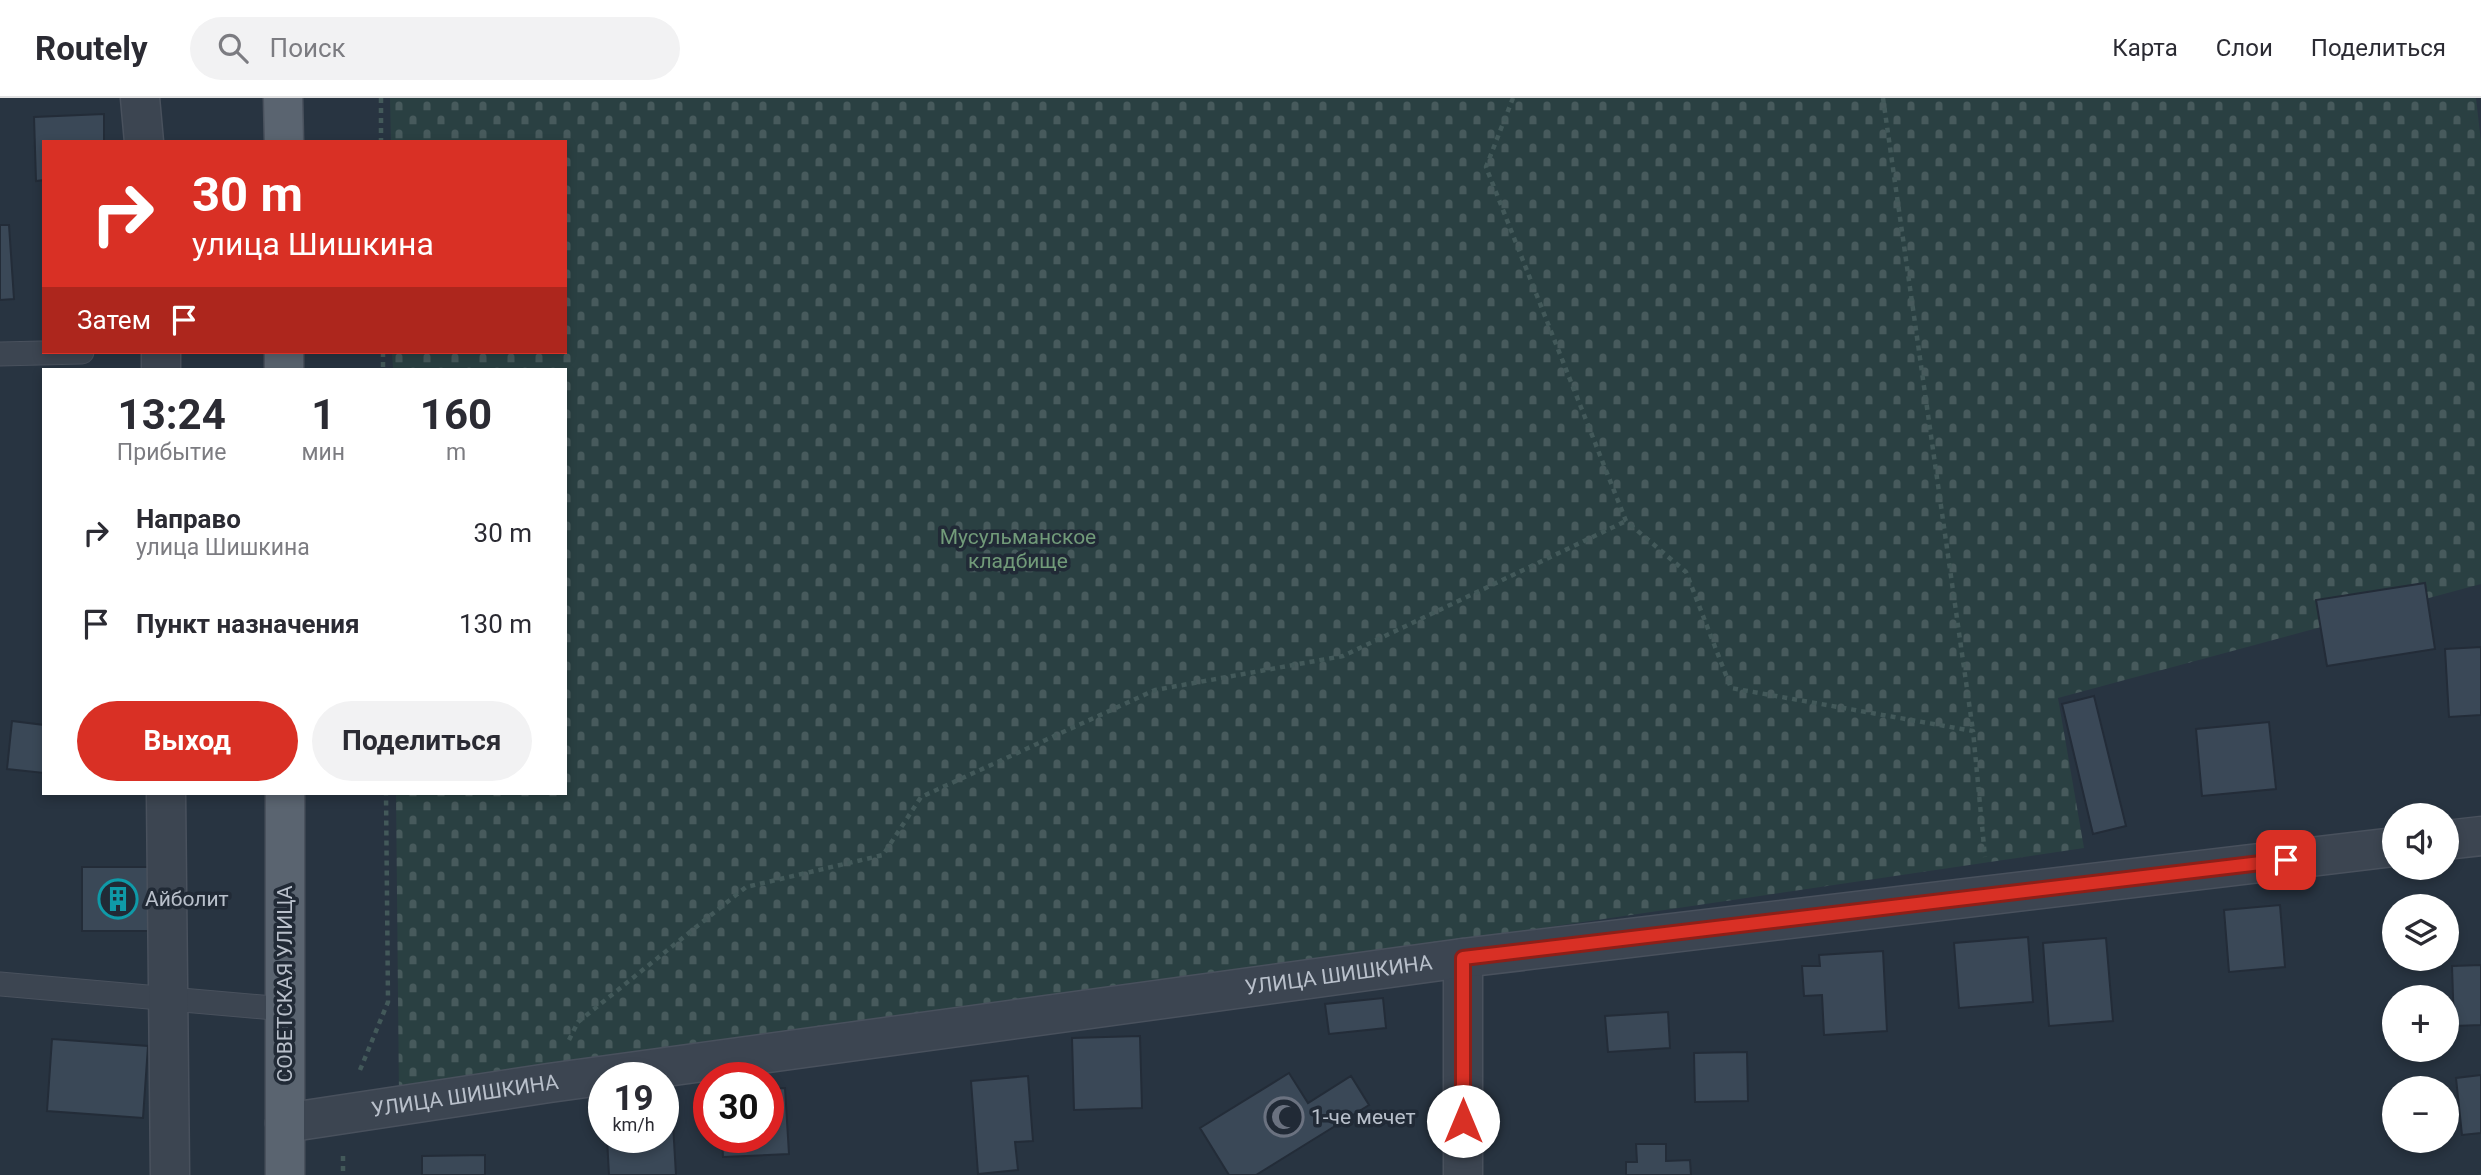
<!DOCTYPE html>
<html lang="ru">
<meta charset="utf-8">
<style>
:root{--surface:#fff;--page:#f2f2f3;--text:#2b2b33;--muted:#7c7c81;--line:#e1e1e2;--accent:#d93025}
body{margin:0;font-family:Roboto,sans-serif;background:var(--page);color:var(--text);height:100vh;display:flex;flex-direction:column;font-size:26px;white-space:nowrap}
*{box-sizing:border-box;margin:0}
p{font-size:23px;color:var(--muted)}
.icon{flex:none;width:38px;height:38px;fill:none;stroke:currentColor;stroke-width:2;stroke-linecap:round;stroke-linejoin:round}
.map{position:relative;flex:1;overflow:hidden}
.sheet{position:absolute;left:42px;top:270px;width:525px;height:427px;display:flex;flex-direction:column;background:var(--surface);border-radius:0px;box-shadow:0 4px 10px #0003}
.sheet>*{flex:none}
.banner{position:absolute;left:42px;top:42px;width:525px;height:214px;border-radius:0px;box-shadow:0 4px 10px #0003;background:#d93025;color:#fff;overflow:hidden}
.tools{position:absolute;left:2382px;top:705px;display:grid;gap:14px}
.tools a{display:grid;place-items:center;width:77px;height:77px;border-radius:50%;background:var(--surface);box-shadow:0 4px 10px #0003;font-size:35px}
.speed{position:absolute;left:588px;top:964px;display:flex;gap:14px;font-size:35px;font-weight:700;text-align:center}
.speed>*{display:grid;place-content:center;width:91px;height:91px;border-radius:50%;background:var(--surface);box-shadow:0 4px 10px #0003;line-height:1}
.speed small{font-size:18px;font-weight:400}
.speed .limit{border:10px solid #d22;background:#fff;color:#111}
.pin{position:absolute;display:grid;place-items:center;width:60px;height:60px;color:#fff;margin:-30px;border-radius:14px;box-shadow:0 4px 10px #0006}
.me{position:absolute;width:77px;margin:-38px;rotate:0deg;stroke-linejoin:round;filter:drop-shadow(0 0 5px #0008)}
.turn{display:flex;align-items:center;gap:24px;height:147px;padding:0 35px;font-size:32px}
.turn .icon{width:91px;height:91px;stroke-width:2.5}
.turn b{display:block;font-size:49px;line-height:60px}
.then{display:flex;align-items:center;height:66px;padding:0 35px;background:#0003;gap:14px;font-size:26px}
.eta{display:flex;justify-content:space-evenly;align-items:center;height:119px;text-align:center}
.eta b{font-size:42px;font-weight:700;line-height:49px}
.primary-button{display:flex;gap:14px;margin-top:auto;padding:14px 35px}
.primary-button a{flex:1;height:80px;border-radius:42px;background:var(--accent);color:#fff;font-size:28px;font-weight:700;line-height:80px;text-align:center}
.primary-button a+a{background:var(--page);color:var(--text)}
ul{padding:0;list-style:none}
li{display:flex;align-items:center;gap:21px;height:91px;padding:0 35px}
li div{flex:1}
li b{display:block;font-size:26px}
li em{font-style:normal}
header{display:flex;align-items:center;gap:42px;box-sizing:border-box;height:98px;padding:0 35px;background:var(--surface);border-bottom:2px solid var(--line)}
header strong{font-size:33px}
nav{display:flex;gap:38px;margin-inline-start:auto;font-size:24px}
.search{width:490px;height:63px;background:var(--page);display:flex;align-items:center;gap:18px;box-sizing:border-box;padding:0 24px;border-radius:38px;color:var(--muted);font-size:26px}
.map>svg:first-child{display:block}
</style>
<header>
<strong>Routely</strong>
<div class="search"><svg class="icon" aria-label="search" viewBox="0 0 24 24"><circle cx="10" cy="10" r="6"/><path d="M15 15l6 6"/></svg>Поиск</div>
<nav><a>Карта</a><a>Слои</a><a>Поделиться</a></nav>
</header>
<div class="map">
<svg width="2481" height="1077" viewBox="0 0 2481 1077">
<defs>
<pattern id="cemetery-stones" width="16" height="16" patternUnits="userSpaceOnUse" patternTransform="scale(1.75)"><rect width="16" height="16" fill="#2a4042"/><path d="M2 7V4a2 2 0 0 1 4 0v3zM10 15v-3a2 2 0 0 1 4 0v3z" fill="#475a5c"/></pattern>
</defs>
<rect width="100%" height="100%" fill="#283441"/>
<path fill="url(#cemetery-stones)" d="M390,0H2476L2481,44V486L2058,600L2084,750L399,999L396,695H565V271H393L392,254H565V44H391Z"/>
<path fill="#3a4857" stroke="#232c38" stroke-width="2" d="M104,16V44H44V82L36,83L34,19Z
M0,127H9L14,201L0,202Z
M2425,485L2435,551L2327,568L2316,502Z
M2481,549V617L2449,619L2445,551Z
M2094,598L2126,728L2093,736L2062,606Z
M12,623L44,627V675L7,671Z
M2269,624L2276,691L2202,698L2196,631Z
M82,769H155V833H82Z
M2280,807L2285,869L2229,874L2224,812Z
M2028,839L2033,904L1959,910L1954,845Z
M2106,840L2113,923L2049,928L2043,845Z
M1883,853L1887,933L1824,937L1822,897L1804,898L1802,868H1820L1819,857Z
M2481,867V927L2454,928L2452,868Z
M1383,900L1386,930L1329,936L1325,906Z
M1668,914L1670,950L1608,954L1605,918Z
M1140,938L1142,1010L1074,1012L1072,940Z
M52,941L148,948L143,1020L47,1013Z
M1747,954L1748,1003L1695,1004L1694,955Z
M1289,975L1308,1005L1351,978L1369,1007L1256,1077H1229L1200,1030Z
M2481,977V1035L2462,1037L2456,980Z
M1028,978L1033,1043L1015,1044L1018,1072L978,1076L971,983Z
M785,990L789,1056L723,1059L722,1040H768V991Z
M663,1009H672L676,1077H609L607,1040H663Z
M1636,1046H1666V1063L1690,1062L1691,1077H1626V1064H1637Z
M485,1057V1077H422V1058Z"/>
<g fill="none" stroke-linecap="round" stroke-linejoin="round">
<g stroke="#49515d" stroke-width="25">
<path id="lane" d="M0,256L82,254
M0,886L285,911"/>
</g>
<g stroke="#49515d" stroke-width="41">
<g id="street">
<path d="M140,0L144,44"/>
<path d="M161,254V271"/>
<path d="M166,695L170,1077"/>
<path d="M2446,742L2481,738"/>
<path d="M1463,860V1077"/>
<path id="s1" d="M285,1025L549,985L1463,860L2394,749"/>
</g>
</g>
<g stroke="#49515d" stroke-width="41">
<path id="primary" d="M283,0L284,44
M284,254V271
M285,1077V695"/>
</g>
<path stroke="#43595a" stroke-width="4.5" stroke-dasharray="5 5" stroke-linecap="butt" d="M381,0V44
M1513,0L1486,69L1626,423L1686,474L1731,590L1973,633L1985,759
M1883,0L1973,633
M383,254V271
M569,942L578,924L746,789L883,757L921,699L1155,592L1343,558L1626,423
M360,972L388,904L386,695
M343,1058V1077"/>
<use href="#lane" stroke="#3c4551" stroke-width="23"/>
<use href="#street" stroke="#3c4551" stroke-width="38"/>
<use href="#primary" stroke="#5a6470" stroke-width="38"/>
</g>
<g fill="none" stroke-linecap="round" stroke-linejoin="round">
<g stroke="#8d1f18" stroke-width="18">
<path id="route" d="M1463,1023V860L2286,762"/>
</g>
<use href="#route" stroke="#d93025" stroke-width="12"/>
</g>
<defs>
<g id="building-ring" transform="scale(2.0125)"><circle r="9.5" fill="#212a36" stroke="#0f9aa8" stroke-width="1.5"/><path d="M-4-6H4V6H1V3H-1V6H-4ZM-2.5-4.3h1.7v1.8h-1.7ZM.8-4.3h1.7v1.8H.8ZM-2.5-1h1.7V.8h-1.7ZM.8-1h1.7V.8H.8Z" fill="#0f9aa8"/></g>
<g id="mosque-ring" transform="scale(2.0125)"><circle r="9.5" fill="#212a36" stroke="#6b7280" stroke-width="1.5"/><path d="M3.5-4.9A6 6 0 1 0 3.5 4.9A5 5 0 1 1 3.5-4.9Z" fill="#6b7280"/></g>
</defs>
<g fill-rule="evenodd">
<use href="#building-ring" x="118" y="801"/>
<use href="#mosque-ring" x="1284" y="1019"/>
</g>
<g text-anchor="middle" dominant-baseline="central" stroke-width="7" stroke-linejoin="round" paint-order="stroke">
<g font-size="21" fill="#719a79" stroke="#212a36">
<text x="1018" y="439">Мусульманское<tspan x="1018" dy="24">кладбище</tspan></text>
</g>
<g font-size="21" fill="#b9c0cb" stroke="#212a36" text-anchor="start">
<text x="145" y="801">Айболит</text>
<text x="1311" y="1019">1-че мечет</text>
</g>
<g font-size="21" fill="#b9c0cb" stroke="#212a36">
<text stroke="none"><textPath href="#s1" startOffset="1064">УЛИЦА ШИШКИНА</textPath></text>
<text transform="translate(285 886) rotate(-90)">СОВЕТСКАЯ УЛИЦА</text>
<text stroke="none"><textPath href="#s1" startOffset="182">УЛИЦА ШИШКИНА</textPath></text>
</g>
</g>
</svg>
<div class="tools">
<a><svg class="icon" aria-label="sound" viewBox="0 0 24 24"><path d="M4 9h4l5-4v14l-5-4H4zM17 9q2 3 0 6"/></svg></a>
<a><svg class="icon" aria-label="layers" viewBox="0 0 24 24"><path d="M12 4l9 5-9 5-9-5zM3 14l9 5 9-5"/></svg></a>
<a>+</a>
<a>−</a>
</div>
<div class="speed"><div>19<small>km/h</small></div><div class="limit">30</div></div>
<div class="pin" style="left:2286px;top:762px;background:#d93025"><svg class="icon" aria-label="arrive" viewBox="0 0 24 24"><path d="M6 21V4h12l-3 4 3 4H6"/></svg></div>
<svg class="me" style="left:1463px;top:1023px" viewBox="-20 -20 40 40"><circle r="19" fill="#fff"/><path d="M0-13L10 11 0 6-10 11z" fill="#d93025"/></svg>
<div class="banner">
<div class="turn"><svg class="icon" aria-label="right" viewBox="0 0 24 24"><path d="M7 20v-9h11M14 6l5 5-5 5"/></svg><div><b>30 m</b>улица Шишкина</div></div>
<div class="then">Затем<svg class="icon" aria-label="arrive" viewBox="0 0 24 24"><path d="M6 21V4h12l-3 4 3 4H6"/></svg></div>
</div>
<section class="sheet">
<div class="eta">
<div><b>13:24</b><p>Прибытие</p></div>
<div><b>1</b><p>мин</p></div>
<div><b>160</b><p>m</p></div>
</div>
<ul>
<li><svg class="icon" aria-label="right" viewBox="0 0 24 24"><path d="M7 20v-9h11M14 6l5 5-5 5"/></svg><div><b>Направо</b><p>улица Шишкина</p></div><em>30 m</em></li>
<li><svg class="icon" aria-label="arrive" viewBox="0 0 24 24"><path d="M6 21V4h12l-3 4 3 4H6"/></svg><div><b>Пункт назначения</b></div><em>130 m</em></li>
</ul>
<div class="primary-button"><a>Выход</a><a>Поделиться</a></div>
</section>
</div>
